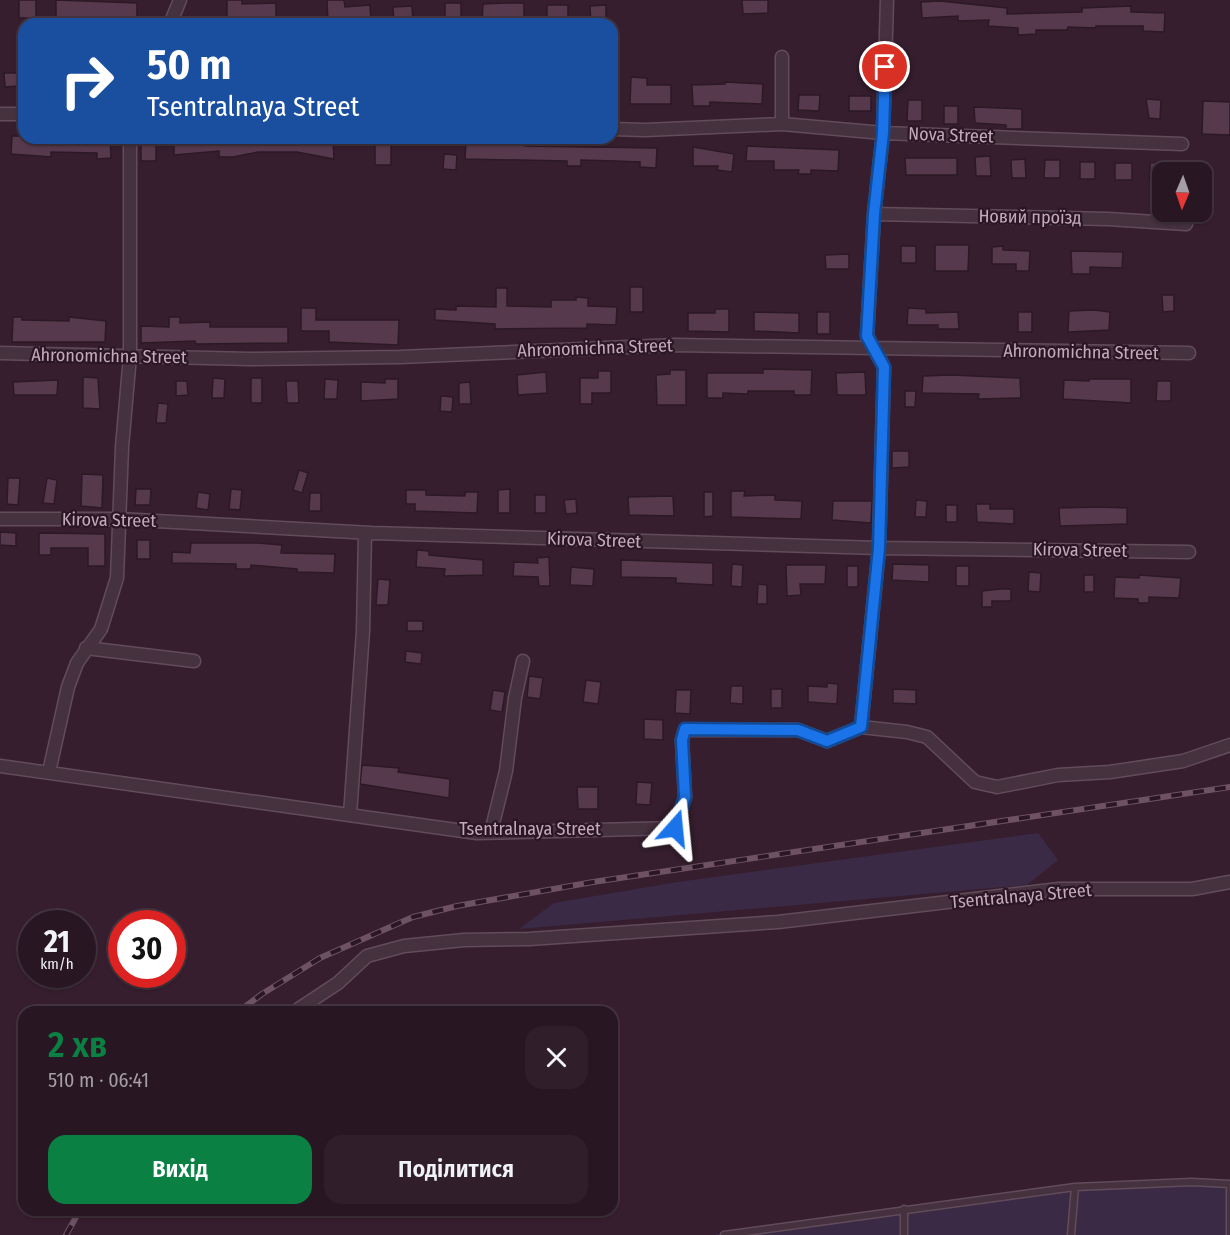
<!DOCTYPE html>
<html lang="uk">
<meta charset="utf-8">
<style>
:root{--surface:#281622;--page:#301f2a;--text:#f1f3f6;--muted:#a59fa5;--line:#443540;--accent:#0b8043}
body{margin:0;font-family:"Fira Sans Condensed",sans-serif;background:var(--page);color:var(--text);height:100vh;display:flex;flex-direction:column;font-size:22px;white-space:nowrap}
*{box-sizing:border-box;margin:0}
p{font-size:20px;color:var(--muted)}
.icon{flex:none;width:33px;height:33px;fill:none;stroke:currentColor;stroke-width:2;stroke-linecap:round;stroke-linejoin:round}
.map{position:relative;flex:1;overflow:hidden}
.side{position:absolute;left:18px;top:1006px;width:600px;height:210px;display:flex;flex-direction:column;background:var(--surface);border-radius:18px;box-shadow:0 2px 4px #0004,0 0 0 2px var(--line)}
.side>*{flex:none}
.banner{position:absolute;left:18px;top:18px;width:600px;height:126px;border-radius:18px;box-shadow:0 2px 4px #0004,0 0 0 2px var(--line);background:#1a4fa0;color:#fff;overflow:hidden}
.needle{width:39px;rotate:182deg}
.buttons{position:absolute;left:1152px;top:162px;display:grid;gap:12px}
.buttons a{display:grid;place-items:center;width:60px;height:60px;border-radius:12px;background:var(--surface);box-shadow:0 2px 4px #0004,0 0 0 2px var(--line);font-size:30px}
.speed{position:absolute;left:18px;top:910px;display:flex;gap:12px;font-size:30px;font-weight:700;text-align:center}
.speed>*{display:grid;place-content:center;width:78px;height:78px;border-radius:50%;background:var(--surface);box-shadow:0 2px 4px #0004,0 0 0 2px var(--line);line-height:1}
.speed small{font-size:15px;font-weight:400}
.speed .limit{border:9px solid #d22;background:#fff;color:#111}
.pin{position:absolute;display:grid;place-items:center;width:51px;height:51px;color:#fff;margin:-26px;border:3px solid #fff;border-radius:50%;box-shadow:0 2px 6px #0007}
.me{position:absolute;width:66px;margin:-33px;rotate:18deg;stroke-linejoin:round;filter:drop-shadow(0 0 4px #0008)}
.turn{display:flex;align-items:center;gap:21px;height:126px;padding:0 30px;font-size:27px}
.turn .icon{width:78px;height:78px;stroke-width:2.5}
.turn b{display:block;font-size:42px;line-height:51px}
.round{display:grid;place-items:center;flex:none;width:63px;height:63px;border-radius:18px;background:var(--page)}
.headline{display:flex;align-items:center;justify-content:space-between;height:102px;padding:0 30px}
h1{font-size:36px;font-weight:600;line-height:45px;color:var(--accent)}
.primary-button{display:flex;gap:12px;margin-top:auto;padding:12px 30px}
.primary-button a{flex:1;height:69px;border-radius:18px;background:var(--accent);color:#fff;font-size:24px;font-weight:600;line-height:69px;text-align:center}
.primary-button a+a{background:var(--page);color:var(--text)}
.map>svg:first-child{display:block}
</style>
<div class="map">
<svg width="1230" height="1235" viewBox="0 0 1230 1235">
<rect width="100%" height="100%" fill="#361e2e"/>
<path fill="#3b2a46" d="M1038,833L1058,860L1027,885L519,929L554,903L678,882Z
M1230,1183V1235H713L1063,1189Z"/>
<path fill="#57394d" stroke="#2d1926" stroke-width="1.5" d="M19,0H36V18H19Z
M56,0L137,3V24H121V20L56,21Z
M227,0H242V4L276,3V24H259L258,17L227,18Z
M327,0H344L345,7L370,5L371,23L328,24Z
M742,0H768V13L743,14Z
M940,1L1007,8V14L1082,12V8L1131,6V12L1165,13L1164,32L1143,31V26H1096V28L1068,27L1067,30H1036V34L1018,35V28L988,26L989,20L958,21V16L922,18L921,2Z
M445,3H461V22L445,21Z
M507,3H524V20L482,24L483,4Z
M547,5H568V24H547Z
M606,5V24H591L590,6Z
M412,6L413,23L394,24L393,7Z
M4,73H18L19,86L5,87Z
M631,77L647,78V85H671V104H630Z
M725,82L763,84L762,104L710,102V106H693L692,85L725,84Z
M799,95H820L819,111L798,110Z
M849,96H871V111H849Z
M1146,99L1161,100L1160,119L1149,118Z
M908,100H922V121H907Z
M1203,101L1230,102V135L1202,134Z
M944,106H958V124H944Z
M974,107L1022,109V129H1006V125L975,123Z
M12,136H24V139L110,138L111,158L97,159V153L51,152V157L11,154Z
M174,138L333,140L334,159L297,152H258L233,157H219V151L174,155Z
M141,139H156V161H141Z
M375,139H391V165H375Z
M466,141L525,143V146L657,148L656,168L640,167V162L616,161L581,160V166H567V161L465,159Z
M747,146L839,150L838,171L811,170V174H798L799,170H774V161H746Z
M693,147L734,154L732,172L717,170L718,166H693Z
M444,154L457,155L456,170L443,169Z
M990,156L991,176H976L975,157Z
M905,158H957V175H906Z
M1025,159L1026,178H1012L1011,160Z
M1045,160H1060V178H1044Z
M1080,162H1095V179H1080Z
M1165,162L1162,180H1150V163Z
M1115,163H1132V180H1115Z
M935,245H969L968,271H935Z
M901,246H916V263H901Z
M1003,246V250L1030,251L1029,271H1016V264H992V247Z
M1071,251L1123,252L1122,268L1090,267V274H1072Z
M849,254V269H826L825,255Z
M630,287H643V312H630Z
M496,288H507V306L551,307V300H576V297L588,298V306L617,307L616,325L587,324V328L495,329V324L435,320V309L456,310V306L496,307Z
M1162,295H1174V311L1163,312Z
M301,308H316V320H399L398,345L329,342V331H301Z
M908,308L926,309V313L958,312L959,329H938V325H907Z
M715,309H729V332L688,331V313H715Z
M1094,310L1110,312L1109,330L1068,332L1069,311Z
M754,312L799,313V333L754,331Z
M817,312H830V334H817Z
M1018,312H1032V332H1018Z
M13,317H22V320L69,321V317L106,321L105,342H12Z
M169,317H180V323L210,322V327H288V343L196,344L195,341L141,343V326L169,327Z
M763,369L812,370L811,395H794V391H748V394L723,393V398H707V373H763Z
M670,370H686V405H657L656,375L670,374Z
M598,371H611V393H592V404H580V378H598Z
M546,372L547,393L518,395L517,375Z
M865,372L866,395H837L836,373Z
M951,375L1020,378L1021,398L978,399L979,394L922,393L923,376Z
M83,377L98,378L100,409L83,408Z
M213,378L225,379L224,398H212Z
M251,378H262V403H251Z
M325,379L338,380L337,399H324Z
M385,379H398V399L361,401V382L385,383Z
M1089,379H1131V403L1063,399L1064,380L1089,381Z
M58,380L57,395H14L13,382Z
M176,381H187L188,395L176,396Z
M286,381H298L299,403H287Z
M1157,381H1171V401H1156Z
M470,382L471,404H459V383Z
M905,391H916L915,407H905Z
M441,396L453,397L452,412L440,411Z
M158,403L168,404L166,423H156Z
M892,451H909V467L892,468Z
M299,470L308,473L302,493L293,490Z
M82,474L103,475L102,508L81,506Z
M8,478H20L18,505L7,504Z
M47,478L57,480L54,504L43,503Z
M136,489H151L150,505H135Z
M231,489L242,490L240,510L229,509Z
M510,489V513H498V490Z
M406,490H426V495L465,496V492H478L477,513L415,511V504H406Z
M731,491H745L744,496L775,495V500L802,501L801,519L731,517Z
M198,492L210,494L208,510L196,508Z
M704,492H713V516L704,517Z
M310,493H321V511H309Z
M535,495H546V513H535Z
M673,496L674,516L629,515L628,497Z
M576,499L577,513L566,514L564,500Z
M916,500L927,501L926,517H915Z
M833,501H872L871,523L832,520Z
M976,504H990V509H1014V524L977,522Z
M946,505H957V522H946Z
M1099,507L1127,508V524L1060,526L1059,508Z
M0,532L16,533V546L0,545Z
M39,533L105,534V566H88V548H51V555H39Z
M137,540H150V559H137Z
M191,543H258L282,545L281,553L335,554L334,573L297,572V569L251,565V569H236V564L172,563V552L190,553Z
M417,550L429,551V555L483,560V575L444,576L445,569L416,567Z
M549,557L550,586H539L538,577L513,576L514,562L538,563L537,558Z
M621,560L713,563V585L676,583V578L621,577Z
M732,564L743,565L742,587L731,586Z
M893,564L929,565V582L892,580Z
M786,565H826L825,584H800L801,595L787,596Z
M847,566H858V587H847Z
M956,566H969V586H956Z
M571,567L594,569L593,586L570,585Z
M1029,572L1041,573L1040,592L1028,591Z
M1084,575H1094V592H1084Z
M1139,575L1181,578L1179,598L1149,597V603H1138V599L1114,598L1115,577L1139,578Z
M378,579L390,580L388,605H376Z
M758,584L767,585V604H757Z
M1000,589H1011V601H992V607H982V591Z
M407,621H423V631H407Z
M406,651L422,653L421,664L405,662Z
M529,676L543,678L540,699L527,697Z
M586,680L601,682L598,704L583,702Z
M827,683L838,684L837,704L808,702V686L827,687Z
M731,686H743V704L730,703Z
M771,689H782V708H771Z
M893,689L916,690V704L893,703Z
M493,690L505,692L502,712L490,710Z
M676,690H691L690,714L675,713Z
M644,719L663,720V740L644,739Z
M362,765L399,768L398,772L450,779L449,798L360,784Z
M637,782L652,783L650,805L636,804Z
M577,787H598V809H578Z"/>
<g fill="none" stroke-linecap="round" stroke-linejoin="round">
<g stroke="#624c5a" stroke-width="9">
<path id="lane" d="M904,1209V1235
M724,1235L1075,1187L1192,1182L1230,1184
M1071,1235L1075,1187
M1230,1235V1184"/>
</g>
<g stroke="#624c5a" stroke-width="15">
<path id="street" d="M170,24L180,0
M0,114H24
M782,124V57
M612,129L645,130L782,124L883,133L1182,144
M874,214L1108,219L1186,224
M0,353L250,359L400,357L675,345L1189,353
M0,519H119L371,533L879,548L1189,552
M86,648L194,661
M861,727L879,548L884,367L867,336L874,214L883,133L887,0
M861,727L907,732L927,737L975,782L997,787L1058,775L1110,772L1183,761L1230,745
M0,766L477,833L675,828L685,797L682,740L685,730H798L827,741L861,727
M49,772L68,687L77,663L101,629L117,578L122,447L130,356V138
M350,815L363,631L365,533
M491,832L506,771L515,698L523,661
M294,1012L338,983L367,956L404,946L464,940L529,939L778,922L1059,889H1192L1230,882"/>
</g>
<use href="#lane" stroke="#46313f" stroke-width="6"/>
<use href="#street" stroke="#46313f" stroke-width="12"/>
<g stroke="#6e5264" stroke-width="6">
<path id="rail" d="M238,1012L262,994L320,958L413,917L457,906L593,882L1230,787
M66,1235L80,1210"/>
</g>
<use href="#rail" stroke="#2b1724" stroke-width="4" stroke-dasharray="11" stroke-linecap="butt"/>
</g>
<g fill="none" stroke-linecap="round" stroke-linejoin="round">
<g stroke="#114b97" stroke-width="15">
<path id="route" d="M675,828L685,797L682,740L685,729L798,730L827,741L861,727L879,548L884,367L867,336L874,214L883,133L885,67"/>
</g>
<use href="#route" stroke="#1a73e8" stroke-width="10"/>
</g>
<g text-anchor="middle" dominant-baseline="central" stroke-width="4.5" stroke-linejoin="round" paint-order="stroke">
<g font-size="18" fill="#c4aaba" stroke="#2b1724">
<text transform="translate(951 135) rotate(2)">Nova Street</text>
<text transform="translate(1030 217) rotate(1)">Новий проїзд</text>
<text transform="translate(595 348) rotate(-2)">Ahronomichna Street</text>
<text transform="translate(1081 352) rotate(1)">Ahronomichna Street</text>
<text transform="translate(109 356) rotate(1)">Ahronomichna Street</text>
<text transform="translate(109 520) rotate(1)">Kirova Street</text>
<text transform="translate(594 540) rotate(2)">Kirova Street</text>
<text transform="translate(1080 550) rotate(1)">Kirova Street</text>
<text x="530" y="829">Tsentralnaya Street</text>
<text transform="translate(1021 896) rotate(-5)">Tsentralnaya Street</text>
</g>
</g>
</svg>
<div class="buttons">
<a><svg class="needle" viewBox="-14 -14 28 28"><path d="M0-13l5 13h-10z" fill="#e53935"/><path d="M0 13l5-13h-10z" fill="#a59fa5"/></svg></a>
</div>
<div class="speed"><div>21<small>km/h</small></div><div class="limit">30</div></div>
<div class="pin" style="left:885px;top:67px;background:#d93025"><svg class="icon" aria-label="arrive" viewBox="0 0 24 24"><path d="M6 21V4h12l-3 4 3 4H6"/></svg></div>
<svg class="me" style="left:675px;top:828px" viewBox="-20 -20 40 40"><path d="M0-17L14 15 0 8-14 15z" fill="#1a73e8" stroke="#fff" stroke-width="4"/></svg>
<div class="banner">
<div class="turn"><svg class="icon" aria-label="right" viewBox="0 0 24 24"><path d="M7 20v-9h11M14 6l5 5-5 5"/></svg><div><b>50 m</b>Tsentralnaya Street</div></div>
</div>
<section class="side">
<div class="headline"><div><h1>2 хв</h1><p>510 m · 06:41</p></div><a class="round"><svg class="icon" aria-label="close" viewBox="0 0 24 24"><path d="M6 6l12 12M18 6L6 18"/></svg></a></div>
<div class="primary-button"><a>Вихід</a><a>Поділитися</a></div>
</section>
</div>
